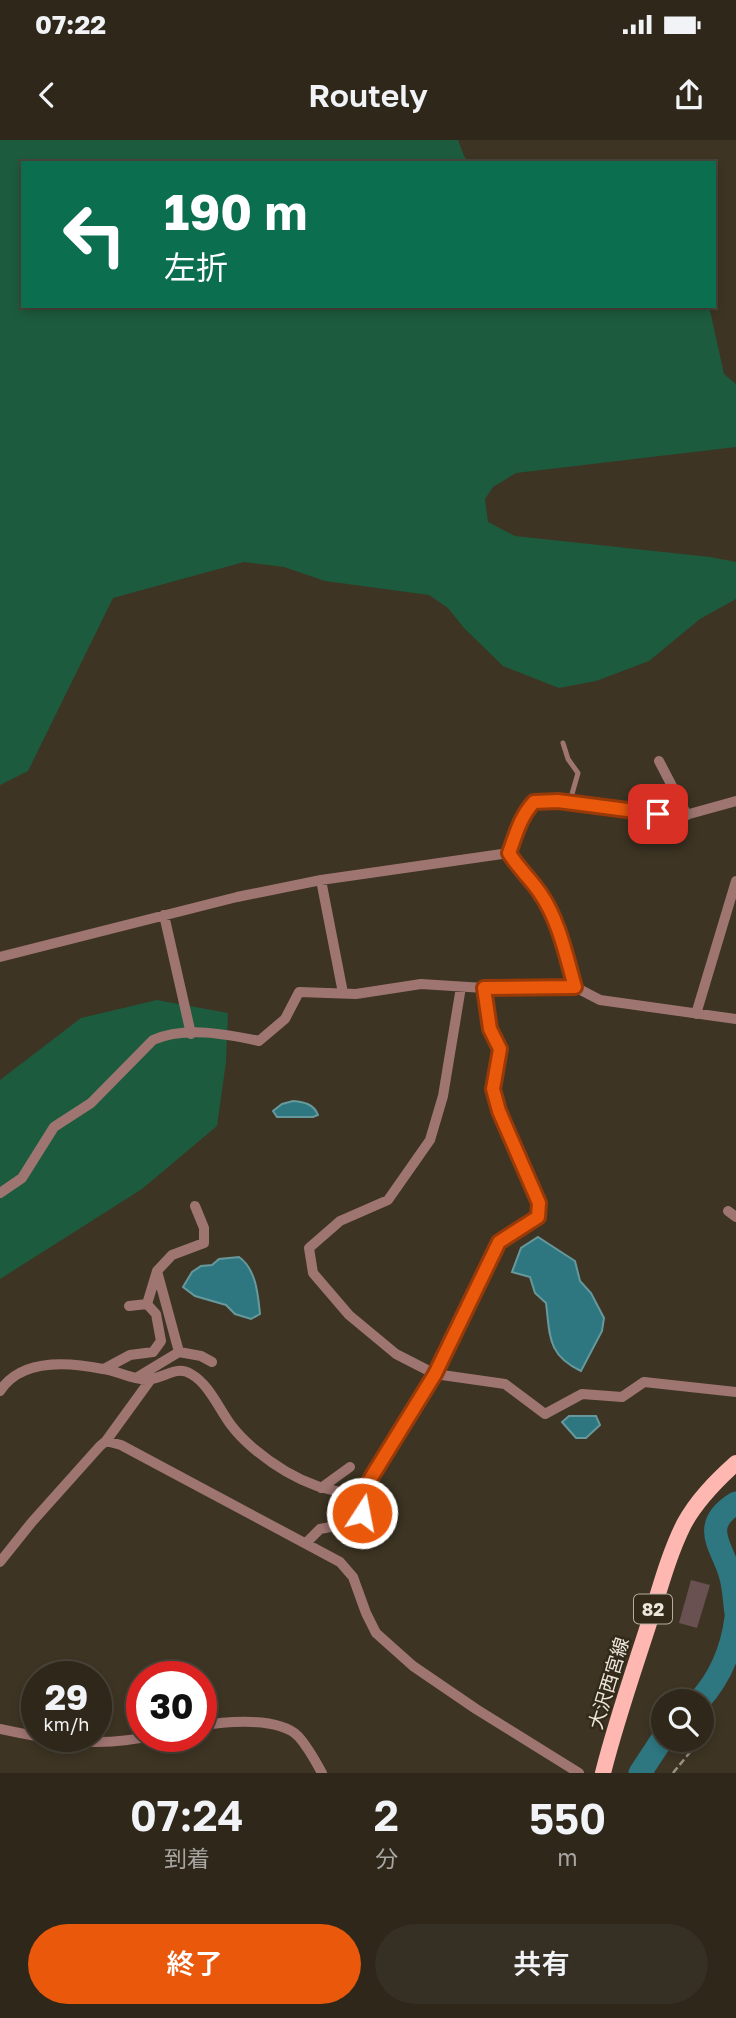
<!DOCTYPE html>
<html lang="ja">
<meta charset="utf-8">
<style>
:root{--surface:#2e271a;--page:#362f23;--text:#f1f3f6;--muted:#a7a5a2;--line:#494439;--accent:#ea580c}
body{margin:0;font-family:"Golos Text","Noto Sans JP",sans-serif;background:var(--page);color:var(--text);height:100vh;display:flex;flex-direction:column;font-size:26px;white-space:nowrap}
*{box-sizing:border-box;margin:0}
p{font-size:23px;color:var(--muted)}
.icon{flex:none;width:38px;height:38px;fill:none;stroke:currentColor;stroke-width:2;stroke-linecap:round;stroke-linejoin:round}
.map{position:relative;height:1633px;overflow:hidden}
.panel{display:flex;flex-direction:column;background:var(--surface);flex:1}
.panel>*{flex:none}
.guide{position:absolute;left:21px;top:21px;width:695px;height:147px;border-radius:0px;box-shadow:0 4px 10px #0003,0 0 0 2px var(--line);background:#0b6e4f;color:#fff;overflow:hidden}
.fabs{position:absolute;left:651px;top:1549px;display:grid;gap:14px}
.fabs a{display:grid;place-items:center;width:63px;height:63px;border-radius:50%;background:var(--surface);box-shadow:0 4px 10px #0003,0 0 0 2px var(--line);font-size:35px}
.speed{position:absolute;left:21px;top:1521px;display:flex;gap:14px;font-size:35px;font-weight:700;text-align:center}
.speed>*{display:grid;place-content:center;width:91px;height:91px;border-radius:50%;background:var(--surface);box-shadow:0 4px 10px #0003,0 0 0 2px var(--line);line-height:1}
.speed small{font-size:18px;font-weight:400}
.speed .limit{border:10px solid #d22;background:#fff;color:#111}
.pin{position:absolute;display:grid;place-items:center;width:60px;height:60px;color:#fff;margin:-30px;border-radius:14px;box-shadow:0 4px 10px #0006}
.me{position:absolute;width:77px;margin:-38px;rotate:11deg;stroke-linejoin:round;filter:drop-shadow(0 0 5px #0008)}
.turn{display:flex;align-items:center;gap:24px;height:147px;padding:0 28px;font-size:32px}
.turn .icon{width:91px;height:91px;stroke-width:2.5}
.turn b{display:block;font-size:49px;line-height:60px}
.eta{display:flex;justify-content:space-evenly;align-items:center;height:119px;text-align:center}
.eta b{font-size:42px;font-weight:600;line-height:49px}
.action{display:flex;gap:14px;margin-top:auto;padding:14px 28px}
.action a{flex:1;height:80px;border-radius:42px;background:var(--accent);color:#fff;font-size:28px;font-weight:600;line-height:80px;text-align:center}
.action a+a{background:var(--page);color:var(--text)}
.status{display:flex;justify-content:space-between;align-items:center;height:49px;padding:0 35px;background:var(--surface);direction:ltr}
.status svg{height:19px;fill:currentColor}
header{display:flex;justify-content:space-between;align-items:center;height:91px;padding:0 28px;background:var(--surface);font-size:32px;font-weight:600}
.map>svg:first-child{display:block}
</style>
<div class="status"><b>07:22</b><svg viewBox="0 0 49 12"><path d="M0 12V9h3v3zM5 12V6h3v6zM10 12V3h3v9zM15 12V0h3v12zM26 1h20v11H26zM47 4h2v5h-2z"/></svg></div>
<header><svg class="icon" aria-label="back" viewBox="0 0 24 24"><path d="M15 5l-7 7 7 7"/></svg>Routely<svg class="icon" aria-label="share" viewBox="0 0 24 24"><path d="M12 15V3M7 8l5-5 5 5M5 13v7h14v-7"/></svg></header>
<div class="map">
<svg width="736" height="1633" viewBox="0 0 736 1633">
<rect width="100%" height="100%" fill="#3d3423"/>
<path fill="#1d5b3e" d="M0,0H458L464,16L469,23H23V166H709L724,234L736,244V307L516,333L493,347L485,359L488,382L515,396L710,417L736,422V459L700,479L649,521L596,541L559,548L503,526L464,488L448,468L429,455L325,441L284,427L244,422L113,458L28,631L0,645Z
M157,860L228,873L226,922L217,986L142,1049L0,1139V940L81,878Z"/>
<path fill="#2e7781" stroke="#67989c" stroke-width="2" d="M293,961C304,962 314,964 318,975L313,977H277L273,971L282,964Z
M538,1097L575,1121L580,1141L591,1153L604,1178L602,1191L581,1231C547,1215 550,1195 546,1163L535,1153L530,1137L512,1132L521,1108Z
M239,1117C256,1129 258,1154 260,1174L251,1179L235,1174L226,1165L195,1156L183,1147L192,1132L201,1126L212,1125L219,1119Z
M569,1276H596L600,1285L586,1298H576L562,1282Z"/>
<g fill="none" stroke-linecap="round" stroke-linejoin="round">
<path stroke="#2e7781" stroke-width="23" d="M736,1363C699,1386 722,1406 730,1434C734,1446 734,1460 736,1473
M699,1561C720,1538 732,1508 736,1478
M640,1633L663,1598"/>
</g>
<path fill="#685150" d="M691,1440L710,1445L697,1488L679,1483Z"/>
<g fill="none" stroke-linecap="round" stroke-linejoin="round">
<path stroke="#9a9385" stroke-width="2.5" stroke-dasharray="7 3.5" stroke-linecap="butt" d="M702,1598L712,1586
M673,1633L700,1600"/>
<path stroke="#9f7571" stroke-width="5" d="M563,603L568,619L578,633L570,661"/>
<path stroke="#9f7571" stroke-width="10" d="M659,621L687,675
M509,713L524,673L534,662L558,661L634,672L682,676L736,661
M321,740L343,853
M164,775L191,894
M0,817L237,757L321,740L509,713L541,754L556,785L575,847L600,860L736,879
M461,847L443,956L430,1000L388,1060L340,1081L309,1108L313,1133L349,1175L396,1214L435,1234L505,1244L545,1274L582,1254L622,1257L644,1242L736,1252
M696,874L736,741
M0,1053L22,1038L54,987L91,963L153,900C185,886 226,894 259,901L285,879L299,852L356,854L421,844L484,848L575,847
M195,1066L204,1088V1103L172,1115L157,1131L179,1212L201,1216L212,1222
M728,1071L736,1077
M129,1166L147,1164
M104,1229L130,1215L153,1212L161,1201L156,1174L147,1164L157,1131
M136,1238L179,1212
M0,1251C21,1218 69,1222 103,1229C119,1231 134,1241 150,1239C165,1238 176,1225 191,1234C209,1244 219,1269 231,1285C237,1293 245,1301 253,1308C272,1324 294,1338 317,1346C332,1351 344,1351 358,1359L362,1373L346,1384L320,1389L306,1403
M106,1301L151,1239
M321,1348L350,1327
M358,1359L435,1234L499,1102L538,1077L539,1063L499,971L493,949L500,909L490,889L484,848
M0,1422L32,1382L100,1306L106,1301L121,1305L340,1422L353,1437L366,1473L376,1493L413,1526L476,1569L579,1633
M201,1586C227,1581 278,1577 298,1596C308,1607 315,1620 322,1633
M0,1589C50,1600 100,1608 151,1596"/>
<path stroke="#feb8b1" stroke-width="16" d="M603,1633C616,1581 634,1530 650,1480C660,1448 669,1414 684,1384C697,1360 716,1341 736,1323"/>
</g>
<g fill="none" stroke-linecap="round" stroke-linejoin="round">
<g stroke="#983908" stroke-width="18">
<path id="route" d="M362,1373L358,1359L435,1234L499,1102L538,1077L539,1063L499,971L493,949L500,909L490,889L484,848L575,847C566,816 559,780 540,753C531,739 518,728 509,713C516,694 520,677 534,662L558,661L658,674"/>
</g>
<use href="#route" stroke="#ea580c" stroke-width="12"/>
</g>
<g text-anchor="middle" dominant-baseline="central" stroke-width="5" stroke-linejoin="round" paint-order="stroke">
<rect fill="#332a19" stroke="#b4aea2" stroke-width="2" x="634" y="1454.5" width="38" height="29" rx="5"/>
<g font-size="18" font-weight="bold" fill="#ece6dc">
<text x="653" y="1469">82</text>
</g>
<g font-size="19" fill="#ece6dc" stroke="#332a19">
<text transform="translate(608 1543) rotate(-73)">大沢西宮線</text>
</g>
</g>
</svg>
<div class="fabs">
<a><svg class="icon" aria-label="search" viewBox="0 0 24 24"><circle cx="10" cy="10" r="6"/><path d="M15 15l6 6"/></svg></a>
</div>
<div class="speed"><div>29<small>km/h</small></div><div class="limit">30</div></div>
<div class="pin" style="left:658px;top:674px;background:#d93025"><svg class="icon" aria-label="arrive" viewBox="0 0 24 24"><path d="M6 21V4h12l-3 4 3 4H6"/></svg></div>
<svg class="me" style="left:362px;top:1373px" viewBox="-20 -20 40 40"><circle r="17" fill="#ea580c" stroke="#fff" stroke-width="3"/><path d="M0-11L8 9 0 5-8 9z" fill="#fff"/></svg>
<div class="guide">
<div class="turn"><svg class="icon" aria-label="left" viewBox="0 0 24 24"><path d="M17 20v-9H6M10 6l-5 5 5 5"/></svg><div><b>190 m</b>左折</div></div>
</div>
</div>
<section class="panel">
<div class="eta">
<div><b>07:24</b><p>到着</p></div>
<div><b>2</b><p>分</p></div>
<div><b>550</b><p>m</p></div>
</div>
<div class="action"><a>終了</a><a>共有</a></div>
</section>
